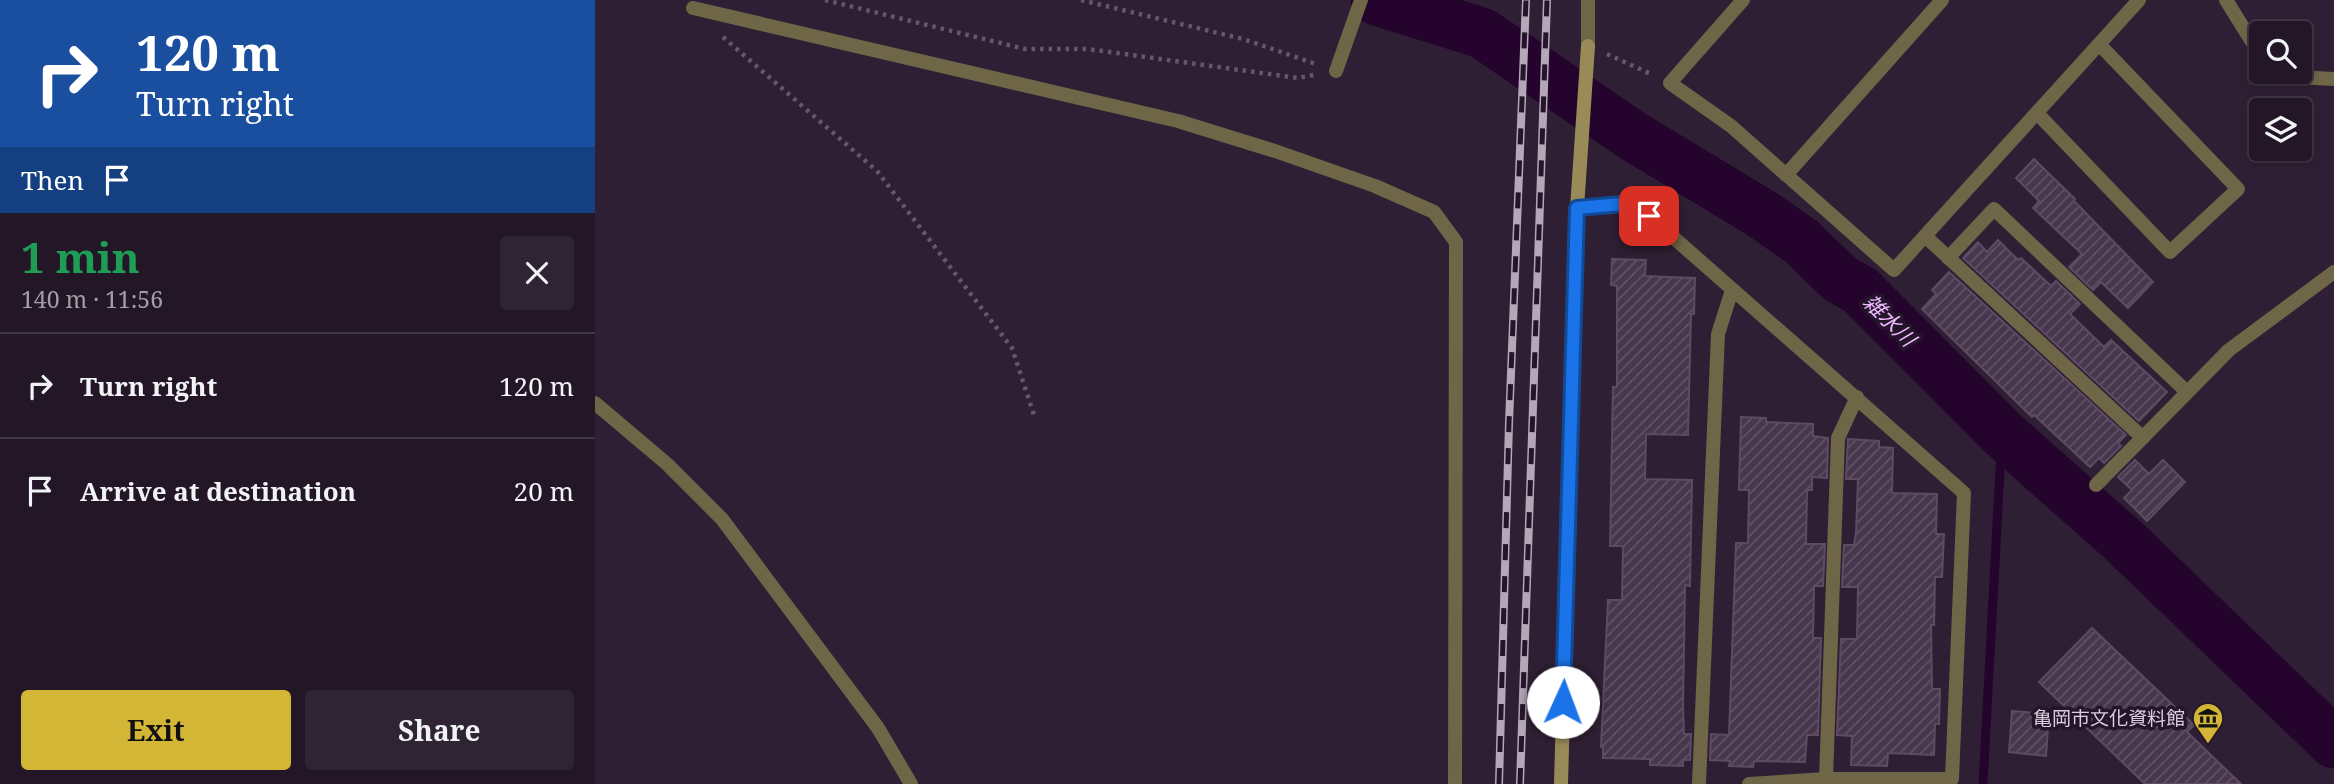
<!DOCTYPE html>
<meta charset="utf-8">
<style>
:root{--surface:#231727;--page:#2f2433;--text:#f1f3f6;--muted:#a39fa7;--line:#403644;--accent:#d3b635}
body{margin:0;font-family:"Noto Serif","Noto Sans JP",serif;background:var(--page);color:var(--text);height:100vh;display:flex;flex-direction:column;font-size:26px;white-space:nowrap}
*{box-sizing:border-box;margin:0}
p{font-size:23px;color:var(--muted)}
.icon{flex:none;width:38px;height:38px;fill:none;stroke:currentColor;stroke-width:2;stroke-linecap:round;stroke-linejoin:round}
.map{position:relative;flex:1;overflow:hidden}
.drawer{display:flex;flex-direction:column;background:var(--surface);width:595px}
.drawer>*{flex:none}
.guide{background:#1a4fa0;color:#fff;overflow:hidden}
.buttons{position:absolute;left:1654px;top:21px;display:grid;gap:14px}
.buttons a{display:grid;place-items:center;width:63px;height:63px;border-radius:7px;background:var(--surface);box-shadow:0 4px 10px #0003,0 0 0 2px var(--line);font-size:35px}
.pin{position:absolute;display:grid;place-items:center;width:60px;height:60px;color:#fff;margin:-30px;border-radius:14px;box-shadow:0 4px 10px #0006}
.me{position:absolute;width:77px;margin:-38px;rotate:2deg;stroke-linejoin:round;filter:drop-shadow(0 0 5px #0008)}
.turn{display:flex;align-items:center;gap:24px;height:147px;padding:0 21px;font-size:32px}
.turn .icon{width:91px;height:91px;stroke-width:2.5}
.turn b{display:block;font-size:49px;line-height:60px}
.then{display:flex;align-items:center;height:66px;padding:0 21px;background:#0003;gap:14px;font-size:26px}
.round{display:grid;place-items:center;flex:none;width:74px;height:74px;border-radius:7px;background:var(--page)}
.head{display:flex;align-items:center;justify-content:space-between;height:119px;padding:0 21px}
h1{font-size:42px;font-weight:700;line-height:52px;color:#1e9e55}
.primary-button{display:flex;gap:14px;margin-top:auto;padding:14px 21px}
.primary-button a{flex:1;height:80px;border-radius:7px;background:var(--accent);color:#111;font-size:28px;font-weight:700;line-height:80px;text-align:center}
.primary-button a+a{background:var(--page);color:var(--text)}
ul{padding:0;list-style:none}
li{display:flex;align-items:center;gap:21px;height:105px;padding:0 21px;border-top:2px solid var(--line)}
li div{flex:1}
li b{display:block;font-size:26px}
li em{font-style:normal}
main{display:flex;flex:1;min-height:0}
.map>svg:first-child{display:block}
</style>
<main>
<section class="drawer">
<div class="guide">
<div class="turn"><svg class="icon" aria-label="right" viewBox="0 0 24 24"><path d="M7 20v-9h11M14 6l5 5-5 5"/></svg><div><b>120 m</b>Turn right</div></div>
<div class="then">Then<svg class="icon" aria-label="arrive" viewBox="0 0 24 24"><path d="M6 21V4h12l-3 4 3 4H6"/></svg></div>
</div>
<div class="head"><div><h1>1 min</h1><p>140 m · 11:56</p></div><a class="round"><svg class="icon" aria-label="close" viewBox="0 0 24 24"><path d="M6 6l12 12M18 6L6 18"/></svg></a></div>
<ul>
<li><svg class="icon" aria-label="right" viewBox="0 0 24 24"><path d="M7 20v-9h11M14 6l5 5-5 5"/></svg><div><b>Turn right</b></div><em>120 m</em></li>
<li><svg class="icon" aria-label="arrive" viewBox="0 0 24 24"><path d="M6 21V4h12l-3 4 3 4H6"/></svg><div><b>Arrive at destination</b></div><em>20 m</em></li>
</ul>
<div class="primary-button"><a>Exit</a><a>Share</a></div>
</section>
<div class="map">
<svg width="1739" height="784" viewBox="0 0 1739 784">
<defs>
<pattern id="building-hatch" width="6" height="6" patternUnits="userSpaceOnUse" patternTransform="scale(1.75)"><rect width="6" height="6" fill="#47364c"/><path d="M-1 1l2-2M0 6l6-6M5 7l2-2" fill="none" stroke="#615265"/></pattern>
</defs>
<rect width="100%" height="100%" fill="#2f1f34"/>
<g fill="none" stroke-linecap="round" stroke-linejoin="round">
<path stroke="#24032d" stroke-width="9" d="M1388,784L1407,433"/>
<path stroke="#24032d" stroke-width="51" d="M781,0L887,33L1038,136L1167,214L1207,242L1245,279L1265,290L1407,433L1530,542L1739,743"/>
</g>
<path fill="url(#building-hatch)" stroke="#5e4b63" stroke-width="2" d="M1439,159L1480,199L1479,201L1558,282L1533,308L1506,282L1498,290L1474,267L1487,254L1438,208L1444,201L1421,178Z
M1403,240L1423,260L1426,258L1456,286L1461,281L1485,304L1475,314L1509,347L1516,340L1572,392L1544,421L1368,258L1383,242L1392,252Z
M1017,259L1051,260L1050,276L1100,278L1099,314H1096L1093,435L1051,434L1050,479L1097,480L1095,586L1090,585L1088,706L1089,734H1096L1095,760H1088V766L1055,765V759L1008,758V747H1006L1013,600H1027L1028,546H1015L1018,387H1022V286L1016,285Z
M1354,272L1531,435L1523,443L1526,446L1509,463L1504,458L1495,467L1439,415L1437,417L1327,309L1341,294L1337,290Z
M1146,417L1171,418V422L1218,424V436L1233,438L1232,478L1217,477V490H1212L1211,544H1230L1228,586H1219L1218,638H1226L1223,735H1212L1210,762L1159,761L1158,767L1134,766L1135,761L1115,760L1116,734L1134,735L1141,543H1153L1154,490H1144Z
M1253,439L1284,441V447L1298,448L1297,493L1342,494L1341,534H1349L1347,577H1340L1339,625H1336L1337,689H1345L1344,724H1340L1339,755L1293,753L1292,766L1256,765L1257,736L1242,735L1246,639H1262L1263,587H1247L1249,545H1259L1261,533L1263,479H1251Z
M1540,460L1554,474L1568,460L1590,482L1552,521L1529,498L1537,490L1523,477Z
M1497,628L1599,725L1592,732L1646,784H1550L1444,682Z
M1417,711L1454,714L1451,756L1414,752Z"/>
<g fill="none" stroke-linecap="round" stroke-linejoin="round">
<path stroke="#66576b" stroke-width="4.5" stroke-dasharray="3.5 5" stroke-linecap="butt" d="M230,0L430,49H493L703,78L723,74
M486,0L648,39L721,64
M128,37L282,171L417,348L439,415
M1012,54L1058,75"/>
<path stroke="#6e6647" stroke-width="14" d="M1148,0L1075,83L1136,126L1299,270L1544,0
M1631,0L1666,56
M98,8L583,121L680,151L780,186L839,212L861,242L860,784
M993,46V0
M741,71L766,0
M1692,72L1702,77L1739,79
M1442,113L1575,252L1643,189L1504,44
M1191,175L1347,0
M982,208L1027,204L1054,216L1369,493L1357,779H1231L1154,784
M1330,236L1548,438
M1353,258L1399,209L1592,392
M0,403L72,464L127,519L283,728L316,784
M1501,485L1634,350L1739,272
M1231,779L1243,438L1262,397
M1104,784L1123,334L1137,290"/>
<path stroke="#988b57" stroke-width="14" d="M966,784L982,208L993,46"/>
<g stroke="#b4a8b8" stroke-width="8">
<path id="rail" d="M904,784L914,423L931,0
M925,784L952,0"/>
</g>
<use href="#rail" stroke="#25152a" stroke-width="5" stroke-dasharray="16" stroke-linecap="butt"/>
</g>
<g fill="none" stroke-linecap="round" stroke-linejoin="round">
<g stroke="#114b97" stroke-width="18">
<path id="route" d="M968,702L982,208L1027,204L1054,216"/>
</g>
<use href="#route" stroke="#1a73e8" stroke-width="12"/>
</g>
<defs>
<g id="museum-pin" transform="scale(1.575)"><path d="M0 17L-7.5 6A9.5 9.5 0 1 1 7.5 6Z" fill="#d3b635" stroke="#25152a"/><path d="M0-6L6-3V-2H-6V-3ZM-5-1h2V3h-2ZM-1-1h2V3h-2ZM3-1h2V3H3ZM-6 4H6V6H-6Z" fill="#111"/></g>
</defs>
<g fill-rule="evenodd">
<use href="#museum-pin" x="1613" y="718"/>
</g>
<g text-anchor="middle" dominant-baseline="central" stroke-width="7" stroke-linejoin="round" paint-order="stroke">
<g font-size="19" fill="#dacfde" stroke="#25152a" text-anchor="end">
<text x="1590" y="718">亀岡市文化資料館</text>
</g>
<g font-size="21" font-style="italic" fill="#eeb9fe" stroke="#25152a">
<text transform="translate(1295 320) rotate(45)">雑水川</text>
</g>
</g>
</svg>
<div class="buttons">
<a><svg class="icon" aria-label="search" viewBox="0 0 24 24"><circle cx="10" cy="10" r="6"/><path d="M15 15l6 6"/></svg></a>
<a><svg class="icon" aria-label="layers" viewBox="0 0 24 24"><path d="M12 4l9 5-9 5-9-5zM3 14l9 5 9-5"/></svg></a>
</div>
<div class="pin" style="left:1054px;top:216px;background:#d93025"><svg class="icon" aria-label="arrive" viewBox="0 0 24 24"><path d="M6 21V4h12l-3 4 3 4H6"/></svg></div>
<svg class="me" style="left:968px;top:702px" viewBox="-20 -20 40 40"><circle r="19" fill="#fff"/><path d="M0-13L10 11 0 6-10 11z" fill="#1a73e8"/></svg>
</div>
</main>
